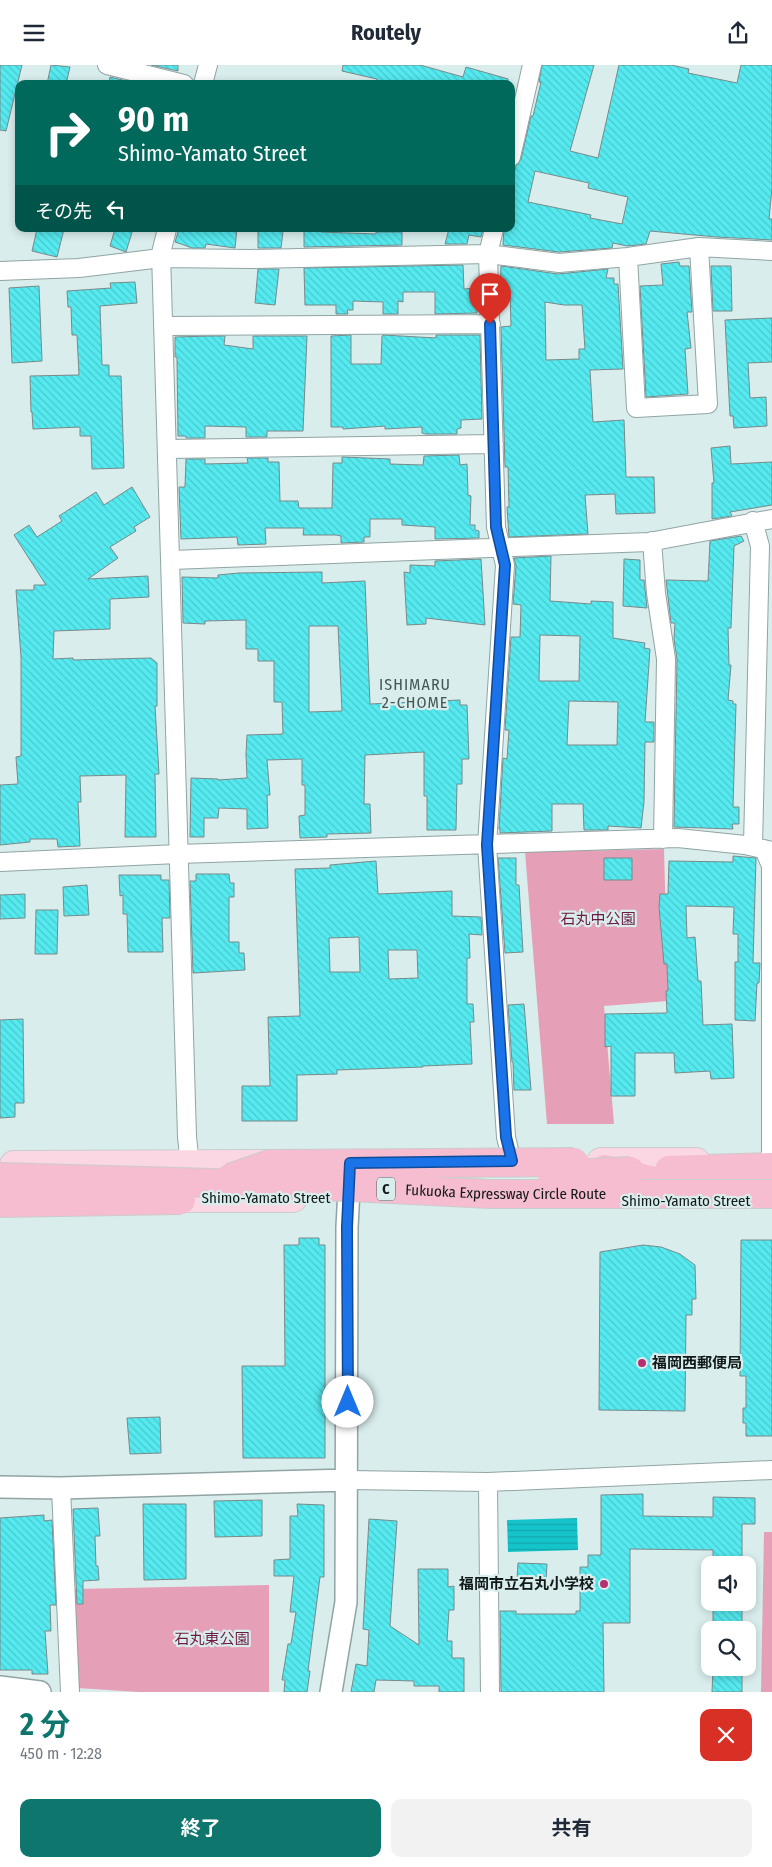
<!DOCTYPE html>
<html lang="ja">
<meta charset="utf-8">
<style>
:root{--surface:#fff;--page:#f2f2f3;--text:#1f2937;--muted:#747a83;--accent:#0f766e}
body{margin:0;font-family:"Fira Sans Condensed","Noto Sans JP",sans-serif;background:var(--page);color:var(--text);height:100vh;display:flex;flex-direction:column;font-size:19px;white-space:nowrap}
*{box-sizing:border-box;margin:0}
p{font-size:16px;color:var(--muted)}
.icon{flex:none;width:28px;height:28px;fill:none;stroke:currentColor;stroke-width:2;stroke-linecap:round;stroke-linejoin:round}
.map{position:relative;height:1627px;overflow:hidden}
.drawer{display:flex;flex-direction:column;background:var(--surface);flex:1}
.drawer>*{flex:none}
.top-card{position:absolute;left:15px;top:15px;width:500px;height:152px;border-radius:10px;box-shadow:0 2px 8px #0003;background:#00695c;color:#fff;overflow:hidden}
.tools{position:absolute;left:701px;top:1491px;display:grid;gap:10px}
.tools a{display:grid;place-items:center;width:55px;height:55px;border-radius:10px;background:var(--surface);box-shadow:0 2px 8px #0003;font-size:25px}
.pin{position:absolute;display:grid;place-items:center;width:42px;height:42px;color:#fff;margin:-51px -21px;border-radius:50% 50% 50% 0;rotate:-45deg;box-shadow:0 0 5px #0007}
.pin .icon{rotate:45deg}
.me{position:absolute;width:55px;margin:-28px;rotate:0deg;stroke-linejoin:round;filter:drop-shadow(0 0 4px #0008)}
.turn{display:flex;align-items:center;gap:18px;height:105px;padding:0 20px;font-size:22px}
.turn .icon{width:65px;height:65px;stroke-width:2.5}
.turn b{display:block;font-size:35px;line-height:42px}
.then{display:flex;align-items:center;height:48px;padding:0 20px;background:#0003;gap:10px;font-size:19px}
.round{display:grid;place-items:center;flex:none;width:52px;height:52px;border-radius:10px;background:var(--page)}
.summary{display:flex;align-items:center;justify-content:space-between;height:85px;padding:0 20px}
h1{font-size:30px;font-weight:700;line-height:38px;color:var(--accent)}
.action{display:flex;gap:10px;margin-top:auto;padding:10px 20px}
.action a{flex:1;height:58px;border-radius:10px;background:var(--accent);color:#fff;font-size:20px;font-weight:700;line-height:58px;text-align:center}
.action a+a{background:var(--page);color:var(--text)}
header{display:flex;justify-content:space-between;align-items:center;height:65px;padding:0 20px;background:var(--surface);font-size:22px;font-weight:700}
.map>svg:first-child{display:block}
</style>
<header><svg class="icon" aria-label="menu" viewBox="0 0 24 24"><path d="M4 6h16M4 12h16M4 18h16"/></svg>Routely<svg class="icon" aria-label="share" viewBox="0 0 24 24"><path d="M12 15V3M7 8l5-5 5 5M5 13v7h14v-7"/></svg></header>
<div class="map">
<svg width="772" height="1627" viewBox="0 0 772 1627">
<defs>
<pattern id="water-rules" width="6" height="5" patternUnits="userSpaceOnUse" patternTransform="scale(1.25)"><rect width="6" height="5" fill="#14c4ca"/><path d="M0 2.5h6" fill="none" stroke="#12a8ad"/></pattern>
<pattern id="building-back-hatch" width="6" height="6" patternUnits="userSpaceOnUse" patternTransform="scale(1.25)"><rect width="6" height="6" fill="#55eaf0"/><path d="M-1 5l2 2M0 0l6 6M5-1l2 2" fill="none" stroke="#49c8cd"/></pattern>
</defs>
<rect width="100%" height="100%" fill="#d9eded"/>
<path fill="#e5a0b8" d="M664,784L668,936L604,941L614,1059H547L525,787Z
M764,1467H772V1627H761Z
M269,1520V1627H139L77,1623L75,1524Z"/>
<path fill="url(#water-rules)" d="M577,1453L578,1485L508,1487L507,1455Z"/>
<path fill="url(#building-back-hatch)" stroke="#778a8a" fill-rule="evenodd" d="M0,0H22L6,66L0,65Z
M51,0L70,2L66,19H47Z
M151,0H178V6Z
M343,0H420L463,12L466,2L508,14V19H376L377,14L342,6Z
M542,0H594L570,86L598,93L619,0H671L689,4L688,8L737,18L741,0H772V123L769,154H772V175L717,172L650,166L646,179L627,181L613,178L612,183L559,187L503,180L504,164H511V120L516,101L521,94L531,51H533L541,17H539ZM535,106L589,118L588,123L628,132L622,159L590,153L591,150L528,137Z
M110,12L139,19H109Z
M37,164H64L57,192L32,186Z
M115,164H133L126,187L110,181Z
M179,164H237L235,183L206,179L205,183H192L184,180L175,177Z
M258,164H274L283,166L281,183H258Z
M304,164L321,166V167L376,169V167H402V180L304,182Z
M449,164H483L481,172L469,170L467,179H445Z
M679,197L680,201H689L692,247H687L691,283L685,284L688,329L646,332L640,221L663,220L661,199Z
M463,200L464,224L476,223L477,248L435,249V227H403V237L398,236V249H383V237L353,236V245H347L348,249H336V240H305L304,203Z
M501,201L558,209L608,204L606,213H614V219H618L623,304L590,305L593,357L624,355L626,412H654L655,448L616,449L615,429L585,430L588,469L509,472L507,442H509L508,402H505L501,262L511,261L510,226L500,225ZM545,237L564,240H582L585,284H579V294L546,295Z
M711,201H731L732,246H713Z
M258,204H279L275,240L255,238Z
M135,217L137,238L100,241L102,300H109V311H121L124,403L92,404L91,371H80V362L33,364L32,347H31L30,311L79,310L77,270H72L71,242H68L67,226L111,223L110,218Z
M39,221L42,296L12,298L9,223Z
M772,253V297L748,298L750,333L766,332L767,361L734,363L733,351H730L725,255Z
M351,270V299H381L382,271L383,270L436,273V270H480L482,354L461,355V363L457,364V369H426L422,368V362L385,364V361L343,364V362H331V271Z
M211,271H225L224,280L253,284V271H307L303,366H267V372H246V362L205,361V373H186V371H178L177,292H175V272Z
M730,381L731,399L772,397V440L730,447L732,451L712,454V418H714L711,383Z
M459,390L460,400L467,399L468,430L471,431L470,460H475V465L479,466V473L435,474V462L402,460V454H370V472H364V477L341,478V471L336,470H303L304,463H265L266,479L238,480L237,472L181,474L179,422H185L186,394H205V399L248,398L247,393H268V397H279L280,436H298L299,443H332L333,398H342V392L390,394V399L423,400L424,391Z
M132,422L150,452L134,462L136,466L110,482L118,493L88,514L148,511L149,532L110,534V564L54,566L53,594L73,593V595L151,593L157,598V641H155L159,709H155L156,772H125L126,710L80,711L81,737H78L80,781L58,782L57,774H30V777L0,780V720L18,719L16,692L21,691V592L16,525H34V520H46L14,470L29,460L37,472L62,456L59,451L96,427L104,440Z
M741,471L744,476L734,481L731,563H728L729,600H731L728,635L733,636V639H736L733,742H739V759H732L733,764L674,762L677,594L674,574L675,558H671L666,515L708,516L710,476Z
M551,491L550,536L591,539V536L613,537V573L645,578L644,583L650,584L645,657H654V677H645L644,737L641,763L608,761V765H584L583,739H552V766L500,768V764H499L503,693L507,694L509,665H505L511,572H520L521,540L513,539L516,501L514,493ZM540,570L580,571L579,616H539ZM569,636L618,637L617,680H567Z
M481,494L485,560L426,553V559L407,560L404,507L410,508V500L435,501V496Z
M624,494L640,495V515H644L647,543L623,541Z
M322,507V518L365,516L370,639L460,635V640H467L469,694H462V719H457L456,765H427V731H424V687L365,690L364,739H370L371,768L327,769V772L300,773L299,751L305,750V720H302V694L267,695L270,730H267L268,763L247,764V744L219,743L218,753H204V772H190L191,713L218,714V715L247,713L246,689L247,670L283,669L282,637H274V596H258V584H246V555L205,556V559L183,558L182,512L218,513V510L239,508ZM309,561H338L342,646L309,647Z
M733,791L756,793L753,898H760L759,918H757L755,956L735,955V897H738V869H733L734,842L686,841L687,873L695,872L698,916H701L703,960L732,959L734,1013L711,1014L710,1006L675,1008L674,988H635V1031H611V981L605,982V949L667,948L666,926H668L667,899H664L659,842L660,829H668L669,796L733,797Z
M498,793H516V820H519L523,887L505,888Z
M604,793H632V815H604Z
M376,796L378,829L452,826V851L481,852L482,870L469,869L470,893H467V939H473L474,957H470L472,999L423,1001V1002L337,1005V1009L297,1010V1056H242V1021H270L268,952L300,951L295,804L330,803V800ZM359,872L360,907H330L329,873ZM388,885H417L418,913L389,914Z
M196,809H229L230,818H234V832H229V877H239V888H244L245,905L193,908L190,816H196Z
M119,810H161V815H169L170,853H162L163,887H128L127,849H123V830L120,831Z
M87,820L89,850L64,851L63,822Z
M25,829V853L0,854V830Z
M36,845H58L57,889H35Z
M524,939L531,1025H514L513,997H512L508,940Z
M23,954L24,1038H15V1052L0,1053V955Z
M299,1173H319V1180H325V1393H243L242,1301H285L284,1180H299Z
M741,1175H772V1371H746V1358H743V1343H746V1311H740Z
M643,1180L661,1182L680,1189L695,1200L696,1234H692V1250H686L685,1346L599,1345L600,1187Z
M160,1352L161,1388L130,1389L127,1353Z
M643,1429V1451L713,1452V1432L755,1433V1459H742V1500H713V1485L630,1484V1558H603L604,1627H501L500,1546H516V1549H576V1546H580V1502H588V1490H601V1430Z
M262,1435V1471L215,1472L214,1436Z
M143,1439H186V1514L144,1515Z
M297,1439L324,1440V1512H320L308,1606H310L307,1627H284L285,1615H282L288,1579H291L296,1547H290L294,1511H274V1495L290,1494V1451H298Z
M98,1443L100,1471H95L96,1501H98L99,1515L83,1516V1539H77L73,1444Z
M44,1450V1456L52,1455L56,1540H50L51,1566H45L48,1609H32V1605H0V1453Z
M369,1454L397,1456L390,1561L419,1580L418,1504H448V1522L454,1521V1545H449L447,1576H452V1593H464V1627H439V1621H414V1616L376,1615L374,1627H351L356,1599L367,1601L369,1565L363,1564Z
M518,1498L547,1499L546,1515L517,1514Z
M713,1538H742V1565H713Z
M713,1602H742V1627H712Z"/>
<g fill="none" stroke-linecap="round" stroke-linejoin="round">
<g stroke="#91a4a4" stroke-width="20">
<path id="minor" d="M107,0L184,19
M203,19L208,0
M511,92L532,0
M167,164L161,188C172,482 178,777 187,1072L190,1099
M494,164L488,189L496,462L505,500L487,780L506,1072L512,1097
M628,192L636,343L708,339L699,182
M0,206L79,203L161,193L250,194L488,189L559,198L628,192L699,182L772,186
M163,261L491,259
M168,384L494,379
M652,476L656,528L666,594L663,774
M172,495L649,477L772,454
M753,781L760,481L753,456
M764,784L771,801V1097
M0,797L178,789L678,773L745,780L772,786
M348,1415L488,1417L772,1405
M488,1417L490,1627
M61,1423L70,1627"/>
</g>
<g stroke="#91a4a4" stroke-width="24">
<path id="tertiary" d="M0,1422L61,1423L348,1415
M0,1622L40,1627
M331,1627L346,1537L347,1162L350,1106"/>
</g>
<g stroke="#cbcccc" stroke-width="30">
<path id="primary" d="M601,1097H696
M14,1100L266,1099
M156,1133H293"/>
</g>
<g stroke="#cbcccc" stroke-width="30">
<path id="motorway" d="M605,1104L659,1117H691
M669,1105L772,1102"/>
</g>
<use href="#minor" stroke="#fff" stroke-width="18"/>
<use href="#tertiary" stroke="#fff" stroke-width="21"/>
<use href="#primary" stroke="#fad7e2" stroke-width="28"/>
<use href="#motorway" stroke="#f6bccf" stroke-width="28"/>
<g stroke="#cbcccc" stroke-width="30" stroke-linecap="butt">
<g id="motorway-bridge">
<path d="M552,1110L630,1106"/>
<path id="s1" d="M0,1112L351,1122L490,1129H772"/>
<path d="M230,1113L270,1099L574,1097"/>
<path d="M0,1138L181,1135"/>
</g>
</g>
<use href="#motorway-bridge" stroke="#f6bccf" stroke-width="28"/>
</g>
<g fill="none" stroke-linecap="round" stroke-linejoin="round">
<g stroke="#114b97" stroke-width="12">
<path id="route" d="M348,1337L347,1162L350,1098L512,1096L506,1072L487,780L505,500L496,462L490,259"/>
</g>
<use href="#route" stroke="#1a73e8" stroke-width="9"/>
</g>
<g fill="#b72f6f" stroke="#d9eded" stroke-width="2">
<circle cx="642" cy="1298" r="5"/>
<circle cx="604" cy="1519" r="5"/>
</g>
<g text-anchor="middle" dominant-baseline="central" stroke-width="4.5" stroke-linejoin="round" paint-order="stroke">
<rect fill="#d9eded" stroke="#4d5959" stroke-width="1" x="377" y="1112.5" width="18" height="23" rx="4"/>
<g font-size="14" font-weight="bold" fill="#111919">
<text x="386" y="1124">C</text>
</g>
<g font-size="15" fill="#6e1941" stroke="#d9eded">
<text x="598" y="854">石丸中公園</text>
<text x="212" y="1574">石丸東公園</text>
</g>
<g font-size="15" fill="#111919" stroke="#d9eded">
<text stroke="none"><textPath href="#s1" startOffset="506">Fukuoka Expressway Circle Route</textPath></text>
<text x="266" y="1133">Shimo-Yamato Street</text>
<text x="686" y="1136">Shimo-Yamato Street</text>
</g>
<g font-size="15" font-weight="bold" fill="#111919" stroke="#d9eded" text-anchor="start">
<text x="652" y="1298">福岡西郵便局</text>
<text x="594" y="1519" text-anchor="end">福岡市立石丸小学校</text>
</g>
<g font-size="16" letter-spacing="1" fill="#455" stroke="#d9eded">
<text x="415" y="619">ISHIMARU<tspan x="415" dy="18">2-CHOME</tspan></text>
</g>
</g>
</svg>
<div class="tools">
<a><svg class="icon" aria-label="sound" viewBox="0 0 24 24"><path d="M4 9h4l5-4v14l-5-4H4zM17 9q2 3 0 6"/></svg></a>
<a><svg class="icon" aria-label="search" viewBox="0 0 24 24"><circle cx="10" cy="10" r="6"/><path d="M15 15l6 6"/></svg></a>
</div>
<div class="pin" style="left:490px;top:259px;background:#d93025"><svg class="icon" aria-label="arrive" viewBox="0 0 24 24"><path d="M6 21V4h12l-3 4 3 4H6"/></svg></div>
<svg class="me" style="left:348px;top:1337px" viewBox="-20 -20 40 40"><circle r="19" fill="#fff"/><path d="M0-13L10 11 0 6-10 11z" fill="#1a73e8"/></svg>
<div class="top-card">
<div class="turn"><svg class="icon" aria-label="right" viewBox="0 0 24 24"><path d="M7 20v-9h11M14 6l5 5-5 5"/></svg><div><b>90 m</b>Shimo-Yamato Street</div></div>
<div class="then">その先<svg class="icon" aria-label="left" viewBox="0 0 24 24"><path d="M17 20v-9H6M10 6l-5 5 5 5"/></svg></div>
</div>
</div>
<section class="drawer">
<div class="summary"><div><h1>2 分</h1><p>450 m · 12:28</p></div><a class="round" style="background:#d93025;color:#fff"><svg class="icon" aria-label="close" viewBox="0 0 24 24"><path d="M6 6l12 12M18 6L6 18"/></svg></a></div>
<div class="action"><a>終了</a><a>共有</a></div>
</section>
